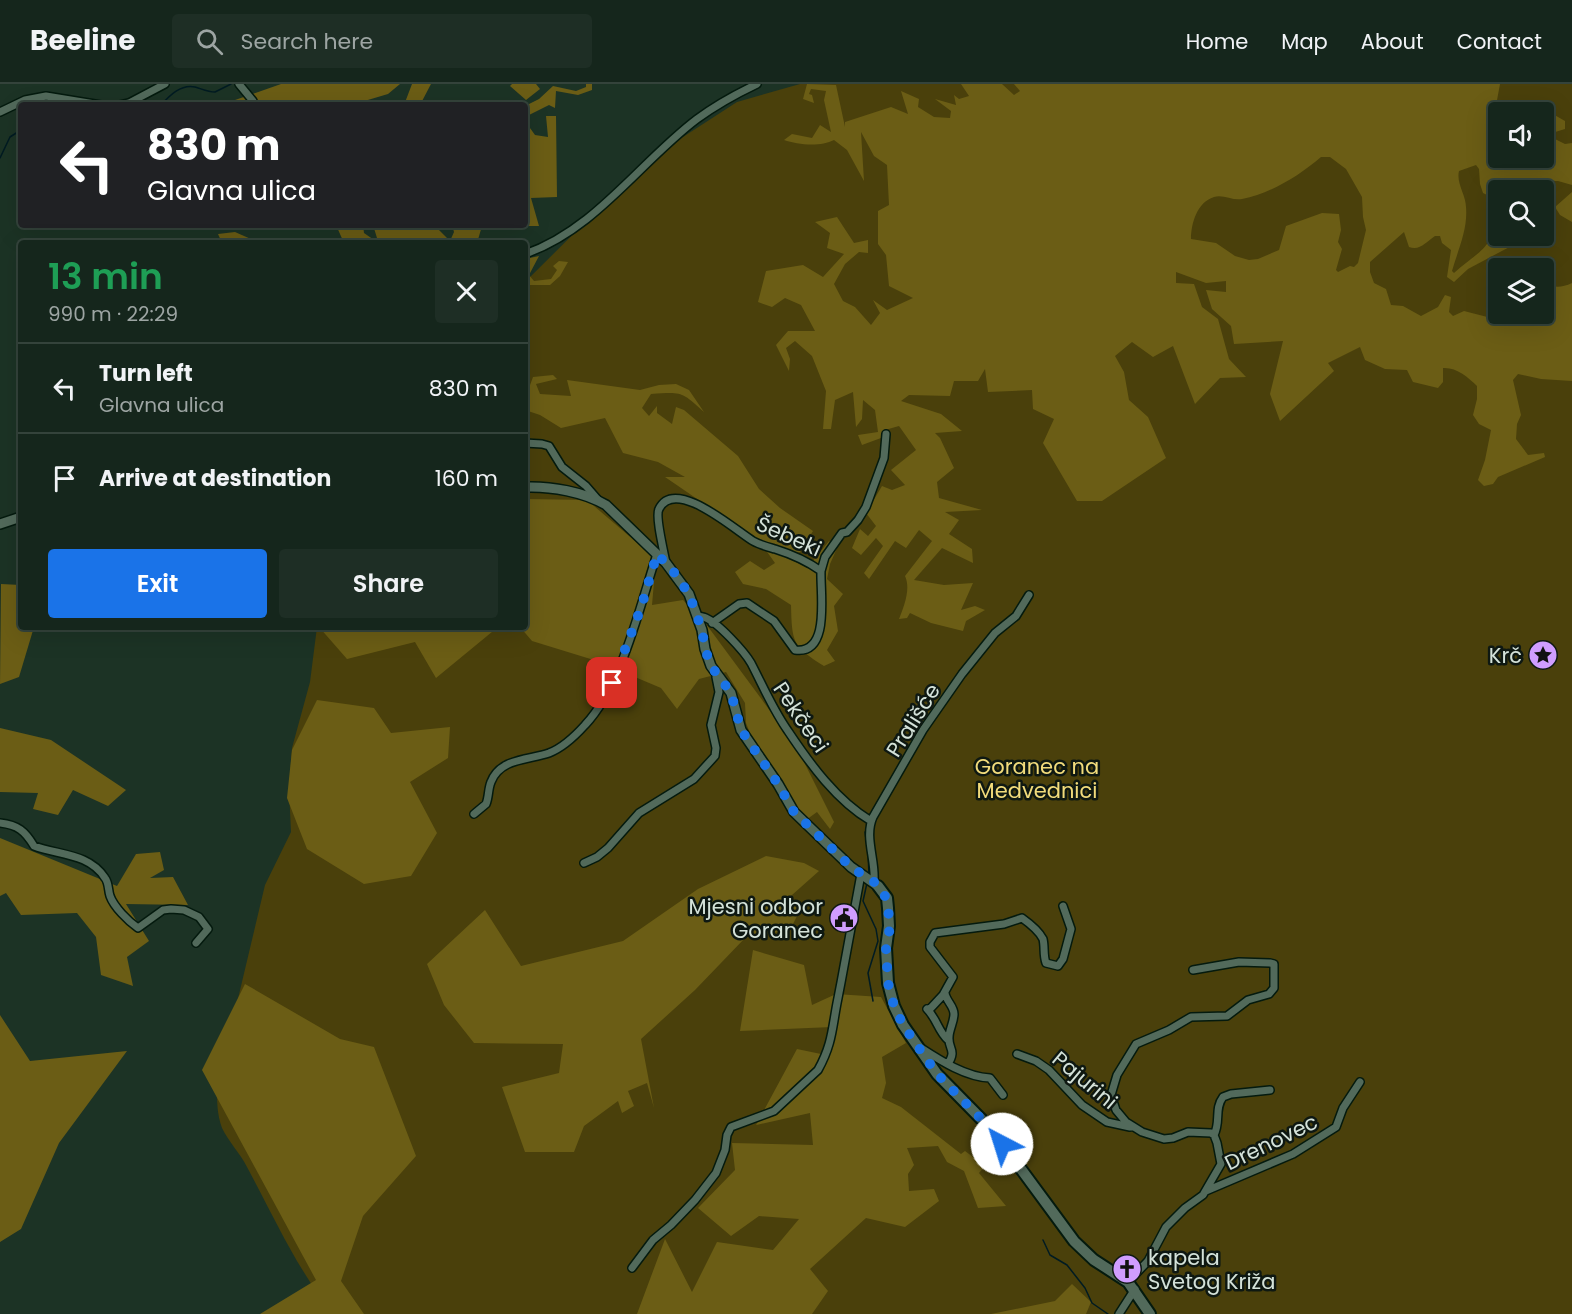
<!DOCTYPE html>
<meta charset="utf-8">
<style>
:root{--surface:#15261c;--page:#1e2e25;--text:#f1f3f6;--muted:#9da5a3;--line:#34433b;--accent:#1a73e8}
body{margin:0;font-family:Poppins,sans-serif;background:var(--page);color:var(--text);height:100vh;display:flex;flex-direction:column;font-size:22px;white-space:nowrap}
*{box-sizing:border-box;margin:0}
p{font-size:20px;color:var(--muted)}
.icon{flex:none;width:33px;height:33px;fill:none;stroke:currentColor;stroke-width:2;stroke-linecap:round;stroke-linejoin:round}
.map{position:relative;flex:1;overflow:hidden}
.drawer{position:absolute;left:18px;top:156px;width:510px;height:390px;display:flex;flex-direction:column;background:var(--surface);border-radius:6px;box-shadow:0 6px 24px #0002,0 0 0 2px var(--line)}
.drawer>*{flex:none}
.top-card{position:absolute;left:18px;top:18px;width:510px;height:126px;border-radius:6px;box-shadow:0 6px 24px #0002,0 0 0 2px var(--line);background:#202124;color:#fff;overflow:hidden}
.tools{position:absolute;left:1488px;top:18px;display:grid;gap:12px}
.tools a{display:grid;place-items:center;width:66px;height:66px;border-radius:6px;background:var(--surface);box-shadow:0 6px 24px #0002,0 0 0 2px var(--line);font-size:30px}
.pin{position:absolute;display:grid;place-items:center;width:51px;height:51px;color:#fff;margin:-26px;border-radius:12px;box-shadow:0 3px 9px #0006}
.me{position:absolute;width:66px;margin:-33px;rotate:320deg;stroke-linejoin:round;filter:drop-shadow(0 0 4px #0008)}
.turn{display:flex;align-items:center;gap:21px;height:126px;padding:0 30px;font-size:27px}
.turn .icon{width:78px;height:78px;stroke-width:2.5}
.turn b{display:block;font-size:42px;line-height:51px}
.round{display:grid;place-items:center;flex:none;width:63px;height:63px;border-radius:6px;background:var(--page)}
.summary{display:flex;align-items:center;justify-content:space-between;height:102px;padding:0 30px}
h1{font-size:36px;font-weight:600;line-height:45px;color:#1e9e55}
.cta{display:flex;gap:12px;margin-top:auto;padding:12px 30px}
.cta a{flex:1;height:69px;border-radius:6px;background:var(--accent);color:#fff;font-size:24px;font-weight:600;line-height:69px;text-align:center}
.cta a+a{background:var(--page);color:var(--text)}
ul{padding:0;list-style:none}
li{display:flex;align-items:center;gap:18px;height:90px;padding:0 30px;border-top:2px solid var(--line)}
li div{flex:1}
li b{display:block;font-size:22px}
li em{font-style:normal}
header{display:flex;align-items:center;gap:36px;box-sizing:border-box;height:84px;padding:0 30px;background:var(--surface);border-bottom:2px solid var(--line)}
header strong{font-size:28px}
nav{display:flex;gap:33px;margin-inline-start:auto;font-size:21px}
.search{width:420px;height:54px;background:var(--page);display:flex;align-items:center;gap:15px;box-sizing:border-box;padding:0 21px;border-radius:6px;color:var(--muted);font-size:22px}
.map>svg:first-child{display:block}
</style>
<header>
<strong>Beeline</strong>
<div class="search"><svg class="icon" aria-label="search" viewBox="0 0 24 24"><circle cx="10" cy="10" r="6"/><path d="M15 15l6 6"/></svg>Search here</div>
<nav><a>Home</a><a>Map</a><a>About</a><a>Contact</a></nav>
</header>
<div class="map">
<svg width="1572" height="1230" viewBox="0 0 1572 1230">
<rect width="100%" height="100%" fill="#1c3325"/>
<path fill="#4a400b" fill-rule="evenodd" d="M800,0H1572V1230H333C297,1185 274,1133 247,1083C240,1069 228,1057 222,1044C217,1030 217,1018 217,1003L265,801L291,748L289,704L292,664L310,598L317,543H525V198L649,75L737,18ZM1498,28H1544V74H1498ZM1498,106H1544V152H1498ZM1498,184H1544V230H1498Z"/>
<path fill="#6b5d15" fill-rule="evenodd" d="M281,0H400L388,10L351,21H233L235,16Z
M412,0H431L420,21H404Z
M512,0H536L540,5L526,16L510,2Z
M586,0H592V6L578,11L556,7L555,24L549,21L525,33V22L539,15L553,2L576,7L586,3Z
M807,0L836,1L845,43V38L891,23L908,30L901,7L919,15L918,23L934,33L950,34L951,27L935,15L956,21L954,11L959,15L969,12L961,0H1002L1014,11L1020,7L1014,0H1500L1495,27V32L1498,39V74H1544V28H1532L1533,26L1546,18L1551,29L1565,37V45L1552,49L1553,54L1565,60L1572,59V101L1558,97H1534L1530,102L1508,94L1505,106H1498V152H1530L1468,185L1454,198L1447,193L1451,166L1442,159L1440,152H1435C1426,158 1420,167 1409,163L1404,148L1370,178V188L1374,199L1386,205L1391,221L1403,222L1421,232L1438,223L1445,211L1451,213L1449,228L1453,232L1464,227L1499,236L1513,230H1544V199C1554,204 1561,204 1572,199V297L1541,295L1518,290L1513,296L1521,331L1517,340L1516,355L1528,371L1544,369L1545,373L1498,393L1493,400L1484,402L1478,396L1485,376L1491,346L1479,340L1473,331L1477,315V302C1468,293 1456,283 1443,284V298L1438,304L1413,298L1407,286L1385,285L1365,276L1360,263L1328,279L1334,287L1280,337L1270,310L1283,257L1234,260L1231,242L1212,225L1206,206L1226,208V197L1206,199L1176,188V199L1194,200L1202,223L1218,235L1229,275L1246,293L1220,294L1195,320L1173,262L1153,273L1132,258L1115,272L1124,288L1129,316L1148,333L1166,374L1102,417H1077L1043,359L1054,335L1033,325L1032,306L988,308L985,285L978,297H954L950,312L909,311L901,317L941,330L962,347L935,349L940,354L954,384L937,398L939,414L982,426L945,428L959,436L949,450L972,465L973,479L942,464L914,496L944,501L973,499L961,526L975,522L985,526L966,537L963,547L931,539L910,529L907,534L899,535C904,522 911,505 905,492L932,457L919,446L906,464L895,457L869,495L864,489L883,462L876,454L861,471L852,464L860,445L868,452L876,442L866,429L882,402L892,406L905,401L891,386L916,366L899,342L885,346L881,354L862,361L858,351L878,348L875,326L863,316L862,335L856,343L853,308L835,316L831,345H823L826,307L812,272L795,257L786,264L790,275L789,287L776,261L788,247H815L801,221L785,214L772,223L758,218L766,187L803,181L823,193L844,170L827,164L830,149L815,138L837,133L854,159L868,156V169L859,168L845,180L834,200L843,217L855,223L871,241L880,229L873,216L887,226L913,214L889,202L886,171L878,160V127L889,121L887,81L874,72L861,48L864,97L847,66L834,56C821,63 798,61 784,56L792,50L812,54L820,41L831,48L824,16L826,7L811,5L809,10L812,11L814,19L803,15ZM1321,73H1330L1346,85L1362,113L1363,133L1366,146L1358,179L1354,183L1350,182L1338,188L1336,186L1342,165L1338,158L1341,146L1339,130L1322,129L1286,142L1279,166L1258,175L1249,176L1235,172L1216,159L1191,155C1191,140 1197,118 1214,113C1223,110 1233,117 1242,115C1271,109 1299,92 1321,73ZM1476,81L1479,85L1480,100L1483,109C1492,113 1495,118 1495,128C1497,163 1477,168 1454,189L1452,187C1458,166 1468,145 1466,123C1466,111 1456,99 1459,87Z
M546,32H556L557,113L531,114L539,142H482L477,159H385L377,154L373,141H434L450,157L454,148L452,141H525V37L535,51L548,53Z
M1572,108V138L1560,131L1555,123Z
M336,141H363L364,149L377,158L344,159Z
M235,148L260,159H222L218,150Z
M539,172L529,191L534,197L551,195L557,186L553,182L559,177L568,178L560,192L550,201H525V175Z
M553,291L557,295L536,300L540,310L571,312L567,296L640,306L659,301L676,300L689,306L704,328C681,307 682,308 651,310L642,324L649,332L657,322V329L672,340L676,323L684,326L738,372L759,405L780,424L813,447L800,468L782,471L807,484L829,457L837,464L830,480L827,495L843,510L834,522L838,547L827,566L835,577L824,582C792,562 792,558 791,521L766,505L743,500L735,488L750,477L764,486L775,479L760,458L665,393H685L658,378L623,369L605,334L561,344L540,331L525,326V304H529L533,293Z
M525,415L587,416L656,475L652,521L683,516L706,540L796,662L834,738L830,745L817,728L806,736L792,721L754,659L746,639L745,619L726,588L699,595L677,625L661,604L597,577L532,557L520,543H525Z
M1,500L21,501V543H34L19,593L0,600Z
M319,543H498L436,594L415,558L347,575Z
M317,616L374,624L391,649L450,643L448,674L410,698L437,749L411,792L364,800L307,765L287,714L292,666Z
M0,644L51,656L126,706L108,722L73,706L58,731L33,725L38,709L0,708Z
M0,754L117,802L136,770L160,768L164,786L150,794L173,793L188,821L126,820L149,857L127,873L133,902L101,891L96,853L77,829L21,831L6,809L0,812Z
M766,772L804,779L819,787L783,819L801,824L790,846L745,854L695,906L641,955L654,1024L647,999L628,1007L634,1022L622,1029L618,1017L584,1042L574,1068H525L502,1003L559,989L563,960L474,959L444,921L427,880L485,826L521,882L623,857L698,805Z
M753,866L804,881L812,921L836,910L881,913L906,959L882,973L886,999L882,1014L901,1023L961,1070L965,1067L985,1082L979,1089L1006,1122L978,1124L964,1087L947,1078L938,1062L907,1064L914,1081L908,1090L909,1107L934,1105L939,1117L905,1143L866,1134L810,1185L828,1207L812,1230H637L665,1155L692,1208L717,1158L773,1166L799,1135L759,1132L731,1152L698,1124L735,1086L732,1059L813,1061L810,1029L756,1041L797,965L821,970L832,943L740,947Z
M245,900L340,955L374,963L416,1072L363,1132L341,1197L364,1230H260L316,1196L202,986Z
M0,931L30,977L127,967L59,1059L21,1145L0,1158Z
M1072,1200L1091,1218L1086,1230H991L1055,1217Z"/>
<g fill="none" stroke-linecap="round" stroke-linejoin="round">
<path stroke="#011b22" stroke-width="1.5" d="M161,21C170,11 181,0 195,3C202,5 208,8 215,8L231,0
M0,74L10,53L21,46
M865,748L867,762
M868,767L869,792
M867,799L863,817L876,845L878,857L868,889L873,917
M1043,1156L1050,1171L1067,1181L1085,1204L1092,1219L1108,1230"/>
<g stroke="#041a0e" stroke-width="10">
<path id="minor" d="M239,0L253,17
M120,21L129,19L165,0
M0,28L25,16L46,12L101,21
M525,170C595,146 640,78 697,35C716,21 736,10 757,0
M525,359L542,360L549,362L562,383L586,402L599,417
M666,479C664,468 655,432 659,425C675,392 736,447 753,457C760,461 768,463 775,465C791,470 807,477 821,487L825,473L842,449L847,448L858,436L866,423L884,374L886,350
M697,532C698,532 705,533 706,534C718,539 744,567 751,579C763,602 773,626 788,647C810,680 837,717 871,737
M712,539L739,520L747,519L774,537L795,566C831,571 820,509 821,487
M474,730L486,720C489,713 488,705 491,698C500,674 529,676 549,669C562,664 576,651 585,641C622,602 640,521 657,470
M0,739C18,741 25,747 34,762C58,771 89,769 105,794C109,799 108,806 110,812C114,823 128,837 138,844L163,826L171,825L184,826L199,833L208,845L196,859
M584,779L597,773L608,764L639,729L694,695L715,672L716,664L711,641L719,608L716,593L718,591
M874,798C876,776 864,753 873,733L923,646L962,590L995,549L1016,532L1029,511
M945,909C946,917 954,922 954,930C954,938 949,946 949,953C948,966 957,965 948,980
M927,925C937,935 938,947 948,956
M929,926L943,911L953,893L930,863V858L935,849L1004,840L1022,834C1029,839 1039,847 1043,855C1045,863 1043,871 1046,879L1058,882L1063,875L1071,845L1063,822
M921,964C941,977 966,993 990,994L1003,1011
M1017,970L1036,977L1049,986L1082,1021L1107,1038L1130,1043
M1214,1051C1221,1038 1214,1025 1223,1013L1231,1010L1270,1006
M1206,1107L1293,1070L1336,1043L1343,1024L1360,998
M632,1184L653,1156L671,1141L695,1116L716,1089L725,1066L727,1051L731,1043L774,1027L818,986C833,959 832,943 838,914C846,873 853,832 861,790
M1128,1198L1148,1177L1166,1143L1185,1124L1203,1111L1221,1080L1217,1059L1214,1051L1211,1049L1188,1048L1173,1054L1164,1055L1142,1048L1126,1038L1116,1026L1111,1011L1117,991L1136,960L1169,946L1191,933L1227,932L1248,916L1269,910L1274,904V880L1270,879L1239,878L1193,886
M1119,1230L1135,1205"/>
</g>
<g stroke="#041a0e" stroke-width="12">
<path id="tertiary" d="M525,403C551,402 584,408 606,421L666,479L689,510L702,546L705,565L711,582L731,609L741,646L778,700L794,728L851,783L878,802
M0,440L21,433"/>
</g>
<g stroke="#041a0e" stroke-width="14">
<path id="secondary" d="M878,802L887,814L888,824L889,842L886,864L888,899L894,922L903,941L937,990L993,1047L1074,1157L1094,1176L1128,1198L1150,1230"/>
</g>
<use href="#minor" stroke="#526a5b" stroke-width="7"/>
<use href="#tertiary" stroke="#526a5b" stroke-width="9"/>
<use href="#secondary" stroke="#526a5b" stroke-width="10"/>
</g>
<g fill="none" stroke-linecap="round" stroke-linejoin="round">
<path stroke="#1a73e8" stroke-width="10" stroke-dasharray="0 18" d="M612,599L641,524L657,470L673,487L689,510L702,546L705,565L711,582L731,609L741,646L778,700L794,728L851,783L874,798L884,809L888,824L890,843L886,864L888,899L894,922L903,941L937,990L993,1047L1002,1060"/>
</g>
<defs>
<g id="sight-disc" transform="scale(1.5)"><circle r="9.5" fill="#d09dff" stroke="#0e1812"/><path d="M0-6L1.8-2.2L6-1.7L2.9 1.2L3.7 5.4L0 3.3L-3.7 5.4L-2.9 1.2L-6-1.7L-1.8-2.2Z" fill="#111"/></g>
<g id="civic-disc" transform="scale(1.5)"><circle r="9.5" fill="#d09dff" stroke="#0e1812"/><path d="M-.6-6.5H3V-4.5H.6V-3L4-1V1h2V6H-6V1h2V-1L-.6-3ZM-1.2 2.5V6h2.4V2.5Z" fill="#111"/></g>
<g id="church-disc" transform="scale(1.5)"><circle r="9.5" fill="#d09dff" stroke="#0e1812"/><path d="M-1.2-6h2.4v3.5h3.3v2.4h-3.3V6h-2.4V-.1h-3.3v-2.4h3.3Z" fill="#111"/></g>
</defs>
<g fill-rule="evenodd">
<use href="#sight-disc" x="1543" y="571"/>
<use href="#civic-disc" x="844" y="834"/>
<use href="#church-disc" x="1127" y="1185"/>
</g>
<g text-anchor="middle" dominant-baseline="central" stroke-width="5" stroke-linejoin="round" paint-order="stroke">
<g font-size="21" fill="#d4e2d9" stroke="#0e1812">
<text transform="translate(789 452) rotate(24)">Šebeki</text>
<text transform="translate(801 633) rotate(56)">Pekčeci</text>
<text transform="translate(913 636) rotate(-58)">Prališće</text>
<text transform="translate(1085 996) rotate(40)">Pajurini</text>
<text transform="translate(1271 1058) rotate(-26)">Drenovec</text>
</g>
<g font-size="21" fill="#d4e2d9" stroke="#0e1812" text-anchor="end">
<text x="1522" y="571">Krč</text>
<text x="823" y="822">Mjesni odbor<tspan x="823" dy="24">Goranec</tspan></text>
<text x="1148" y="1173" text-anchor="start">kapela<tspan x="1148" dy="24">Svetog Križa</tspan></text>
</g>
<g font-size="21" fill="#f1db7b" stroke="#0e1812">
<text x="1037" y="682">Goranec na<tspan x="1037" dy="24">Medvednici</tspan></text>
</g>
</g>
</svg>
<div class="tools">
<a><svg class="icon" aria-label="sound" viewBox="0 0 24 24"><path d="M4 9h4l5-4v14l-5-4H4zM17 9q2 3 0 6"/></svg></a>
<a><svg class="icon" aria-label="search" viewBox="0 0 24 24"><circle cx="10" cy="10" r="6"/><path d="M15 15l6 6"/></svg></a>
<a><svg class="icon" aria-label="layers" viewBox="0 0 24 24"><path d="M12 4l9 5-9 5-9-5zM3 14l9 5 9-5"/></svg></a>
</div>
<div class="pin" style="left:612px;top:599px;background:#d93025"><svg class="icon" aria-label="arrive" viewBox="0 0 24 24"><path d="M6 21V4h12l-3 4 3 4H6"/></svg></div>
<svg class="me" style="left:1002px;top:1060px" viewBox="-20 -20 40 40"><circle r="19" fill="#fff"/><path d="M0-13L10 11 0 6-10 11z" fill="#1a73e8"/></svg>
<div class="top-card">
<div class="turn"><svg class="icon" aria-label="left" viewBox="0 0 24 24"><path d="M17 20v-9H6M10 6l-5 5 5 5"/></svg><div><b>830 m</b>Glavna ulica</div></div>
</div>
<section class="drawer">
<div class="summary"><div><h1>13 min</h1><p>990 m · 22:29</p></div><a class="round"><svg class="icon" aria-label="close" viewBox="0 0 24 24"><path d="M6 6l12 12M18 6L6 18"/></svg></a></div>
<ul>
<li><svg class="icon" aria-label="left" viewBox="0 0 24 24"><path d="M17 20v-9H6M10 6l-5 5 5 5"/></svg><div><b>Turn left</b><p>Glavna ulica</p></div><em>830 m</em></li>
<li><svg class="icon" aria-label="arrive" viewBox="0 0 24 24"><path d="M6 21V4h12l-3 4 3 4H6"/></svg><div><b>Arrive at destination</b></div><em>160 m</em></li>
</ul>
<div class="cta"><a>Exit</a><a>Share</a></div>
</section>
</div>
